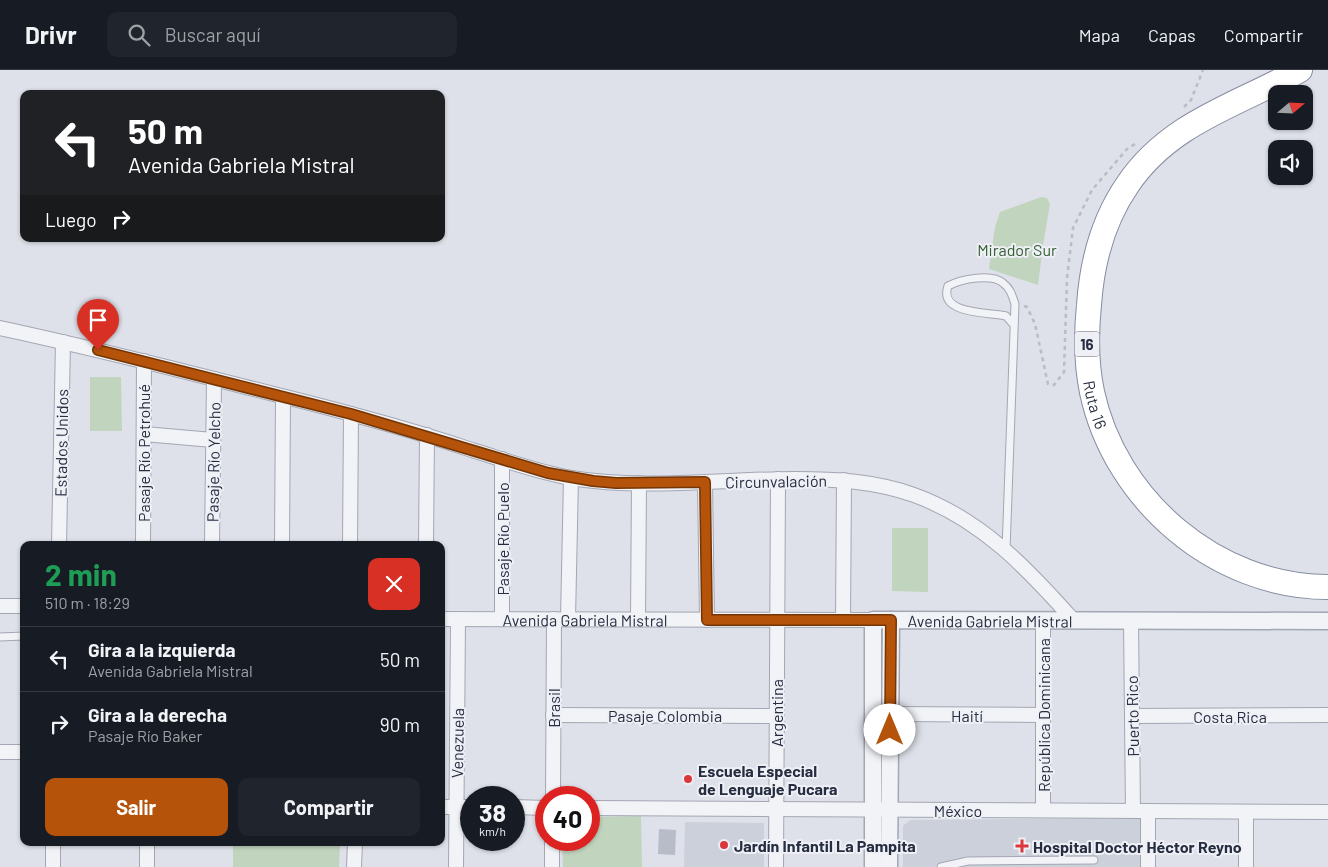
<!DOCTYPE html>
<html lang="es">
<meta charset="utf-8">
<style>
:root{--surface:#171b24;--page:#20242c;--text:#f1f3f6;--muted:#9ea1a6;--line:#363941;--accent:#b45309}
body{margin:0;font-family:Barlow,sans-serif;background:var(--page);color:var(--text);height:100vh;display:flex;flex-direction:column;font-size:19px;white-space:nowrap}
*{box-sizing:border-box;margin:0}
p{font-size:16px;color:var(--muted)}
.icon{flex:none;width:28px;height:28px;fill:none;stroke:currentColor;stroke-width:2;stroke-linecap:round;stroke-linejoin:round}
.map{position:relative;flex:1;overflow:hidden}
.panel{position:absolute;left:20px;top:471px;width:425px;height:305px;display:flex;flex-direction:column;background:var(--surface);border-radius:10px;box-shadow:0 1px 4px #0004}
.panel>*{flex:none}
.top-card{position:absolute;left:20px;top:20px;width:425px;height:152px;border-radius:10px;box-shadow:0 1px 4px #0004;background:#202124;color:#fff;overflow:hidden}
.needle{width:32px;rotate:71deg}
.tools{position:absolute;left:1268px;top:15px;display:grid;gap:10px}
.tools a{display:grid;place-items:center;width:45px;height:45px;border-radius:10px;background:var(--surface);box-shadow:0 1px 4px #0004;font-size:25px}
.speed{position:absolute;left:460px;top:716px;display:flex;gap:10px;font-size:25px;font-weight:700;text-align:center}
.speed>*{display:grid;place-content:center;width:65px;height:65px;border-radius:50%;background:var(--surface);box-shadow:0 1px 4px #0004;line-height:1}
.speed small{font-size:12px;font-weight:400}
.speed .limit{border:8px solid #d22;background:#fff;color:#111}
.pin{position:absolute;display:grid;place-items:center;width:42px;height:42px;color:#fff;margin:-51px -21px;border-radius:50% 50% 50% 0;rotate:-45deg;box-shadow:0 0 5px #0007}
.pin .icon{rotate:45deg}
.me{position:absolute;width:55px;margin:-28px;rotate:0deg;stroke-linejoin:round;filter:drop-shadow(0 0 4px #0008)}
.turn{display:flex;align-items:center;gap:18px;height:105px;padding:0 25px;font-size:22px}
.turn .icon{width:65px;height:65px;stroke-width:2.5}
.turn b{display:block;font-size:35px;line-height:42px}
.then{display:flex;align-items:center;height:48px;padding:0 25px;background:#0003;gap:10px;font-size:19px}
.round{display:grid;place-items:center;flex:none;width:52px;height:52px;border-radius:10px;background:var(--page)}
.head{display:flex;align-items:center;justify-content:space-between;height:85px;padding:0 25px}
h1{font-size:30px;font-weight:700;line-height:38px;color:#1e9e55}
.button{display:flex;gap:10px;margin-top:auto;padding:10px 25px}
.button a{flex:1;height:58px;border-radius:10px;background:var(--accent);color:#fff;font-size:20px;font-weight:700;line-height:58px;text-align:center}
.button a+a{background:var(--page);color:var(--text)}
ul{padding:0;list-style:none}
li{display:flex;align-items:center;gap:15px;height:65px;padding:0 25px;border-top:1px solid var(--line)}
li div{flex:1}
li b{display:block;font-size:19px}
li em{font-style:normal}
header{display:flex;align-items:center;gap:30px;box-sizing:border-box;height:70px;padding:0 25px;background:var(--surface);border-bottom:1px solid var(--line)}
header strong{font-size:24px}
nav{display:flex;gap:28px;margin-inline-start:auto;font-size:18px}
.search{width:350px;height:45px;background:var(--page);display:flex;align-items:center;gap:12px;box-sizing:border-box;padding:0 18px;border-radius:10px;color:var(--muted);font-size:19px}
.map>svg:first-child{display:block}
</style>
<header>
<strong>Drivr</strong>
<div class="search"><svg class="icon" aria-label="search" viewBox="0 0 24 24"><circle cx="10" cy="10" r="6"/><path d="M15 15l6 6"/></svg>Buscar aquí</div>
<nav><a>Mapa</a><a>Capas</a><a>Compartir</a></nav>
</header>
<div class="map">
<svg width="1328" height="797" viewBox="0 0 1328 797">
<rect width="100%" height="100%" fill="#dee1e9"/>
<path fill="#ccd0db" d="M1141,748L1142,797H903V756L910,750Z
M685,752L764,753V797H684Z"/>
<path fill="#c1d4be" d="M1041,127L1047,128L1050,134L1043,175L1038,215L989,199L995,157L1000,142Z
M90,307H121L122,361H90Z
M892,458H928V522L892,521Z
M641,746L642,797H563L562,770H589V747Z
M233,773H340L339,797H233Z"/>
<path fill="#b8bcc9" d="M659,759L676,760L675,785L658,784Z"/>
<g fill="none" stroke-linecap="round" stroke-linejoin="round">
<g stroke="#a3a7b3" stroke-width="9">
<path id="service" d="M1006,480L1015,234C1012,225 1010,218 1003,213C992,203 961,209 948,216C938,245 989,242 1006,246L1013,254
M0,567L24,566
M941,797L968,791L1094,790"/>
</g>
<g stroke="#a3a7b3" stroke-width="16">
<g id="minor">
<path d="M0,258C79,275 156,294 234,314C277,325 320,335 362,347C399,357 436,368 472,380C505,390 537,402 571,408C645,420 721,409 795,409C835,409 875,411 914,425C981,449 1028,499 1074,551"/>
<path d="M144,364L213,370"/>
<path d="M502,389V549"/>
<path d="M705,412L707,550"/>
<path d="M59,475L63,272"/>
<path d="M143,475L144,291"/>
<path d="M212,475L214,309"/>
<path d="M282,475L283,327"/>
<path d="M350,475L351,344"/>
<path d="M426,475L427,365"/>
<path d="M0,536H24"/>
<path id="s1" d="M441,549L873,550"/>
<path d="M568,549L571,408"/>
<path d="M638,549L639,413"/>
<path d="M843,550L844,410"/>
<path d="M1131,551L1133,741"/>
<path d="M891,644L1043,645"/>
<path d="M553,645L776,646"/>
<path d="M1132,646L1328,645"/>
<path d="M0,682H24"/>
<path d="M553,728L554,549"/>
<path d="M441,737H471"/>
<path d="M514,737L546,738"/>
<path d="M589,738L1328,742"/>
<path d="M1043,740V551"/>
<path d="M1148,741V797"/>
<path d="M53,797V772"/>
<path d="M147,797V772"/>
<path d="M354,797L355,772"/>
<path d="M456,797L458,549"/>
<path d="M552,797V770"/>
<path d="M776,797L778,409"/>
<path d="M1246,797V742"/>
</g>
</g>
<g stroke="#a3a7b3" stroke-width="19">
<g id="tertiary">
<path id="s2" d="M873,797V550L1328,551"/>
<path d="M889,797L891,550"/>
</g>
</g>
<g stroke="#848ca1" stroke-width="26">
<g id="motorway">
<path id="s3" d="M1300,0C1238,35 1170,52 1128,114C1103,150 1092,191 1089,235C1086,264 1086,293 1092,322C1115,430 1216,517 1328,517"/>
</g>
</g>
<path stroke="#b8bcc4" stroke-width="2.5" stroke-dasharray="4 4" stroke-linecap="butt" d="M1184,37L1191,30L1203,0
M1024,236L1027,237L1035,254L1048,314L1054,315L1064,302L1067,208L1073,158L1092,120L1127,79L1138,72"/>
<use href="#service" stroke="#f1f3f7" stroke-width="7"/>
<use href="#minor" stroke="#f1f3f7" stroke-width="14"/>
<use href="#tertiary" stroke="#f1f3f7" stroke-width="16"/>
<use href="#motorway" stroke="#fff" stroke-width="24"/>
</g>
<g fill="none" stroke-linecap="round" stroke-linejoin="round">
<g stroke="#753606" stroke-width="12">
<path id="route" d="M98,280L351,344L548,403L593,411L616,413L705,412L707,550H891L890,660"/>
</g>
<use href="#route" stroke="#b45309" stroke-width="9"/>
</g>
<g fill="#da383d" stroke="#eef0f6" stroke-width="2">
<circle cx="688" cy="709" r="5"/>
<circle cx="724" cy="775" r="5"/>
<path d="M1019.5 768.5h5v5h5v5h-5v5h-5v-5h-5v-5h5z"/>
</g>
<g text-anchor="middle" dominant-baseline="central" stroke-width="4" stroke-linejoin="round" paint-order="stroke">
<rect fill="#eef0f6" stroke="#626877" stroke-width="1" x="1074.5" y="261.5" width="25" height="25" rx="4"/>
<g font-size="15" font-weight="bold" fill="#262d41">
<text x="1087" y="274">16</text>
</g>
<g font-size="16" fill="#355e32" stroke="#eef0f6">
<text x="1017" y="179">Mirador Sur</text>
</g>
<g font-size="16" fill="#262d41" stroke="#eef0f6">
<text stroke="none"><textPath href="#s3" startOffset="438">Ruta 16</textPath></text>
<text transform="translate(61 373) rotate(-89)">Estados Unidos</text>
<text transform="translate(143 383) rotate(-90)">Pasaje Río Petrohué</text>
<text transform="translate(213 392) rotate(-89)">Pasaje Río Yelcho</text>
<text transform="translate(776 411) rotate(-1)">Circunvalación</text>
<text transform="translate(502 469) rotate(-90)">Pasaje Río Puelo</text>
<text stroke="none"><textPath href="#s1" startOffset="144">Avenida Gabriela Mistral</textPath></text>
<text stroke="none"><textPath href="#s2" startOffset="364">Avenida Gabriela Mistral</textPath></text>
<text transform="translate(553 638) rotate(-90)">Brasil</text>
<text transform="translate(776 643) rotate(-90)">Argentina</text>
<text x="665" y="645">Pasaje Colombia</text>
<text x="967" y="645">Haití</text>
<text transform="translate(1043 645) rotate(-90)">República Dominicana</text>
<text transform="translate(1132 646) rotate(-91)">Puerto Rico</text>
<text x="1230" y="646">Costa Rica</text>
<text transform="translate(457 673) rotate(-89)">Venezuela</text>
<text x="958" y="740">México</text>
</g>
<g font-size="16" font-weight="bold" fill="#262d41" stroke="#eef0f6" text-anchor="start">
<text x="698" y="700">Escuela Especial<tspan x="698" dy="18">de Lenguaje Pucara</tspan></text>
<text x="734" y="775">Jardín Infantil La Pampita</text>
<text x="1033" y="776">Hospital Doctor Héctor Reyno</text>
</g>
</g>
</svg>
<div class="tools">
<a><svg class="needle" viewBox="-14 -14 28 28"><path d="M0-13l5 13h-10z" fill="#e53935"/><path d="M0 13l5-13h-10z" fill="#9ea1a6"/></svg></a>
<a><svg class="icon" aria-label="sound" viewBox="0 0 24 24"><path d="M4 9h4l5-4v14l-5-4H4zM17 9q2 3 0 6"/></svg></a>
</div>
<div class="speed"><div>38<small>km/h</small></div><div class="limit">40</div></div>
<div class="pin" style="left:98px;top:280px;background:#d93025"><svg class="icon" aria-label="arrive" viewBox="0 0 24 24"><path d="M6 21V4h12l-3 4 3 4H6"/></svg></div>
<svg class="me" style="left:890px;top:660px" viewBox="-20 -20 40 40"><circle r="19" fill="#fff"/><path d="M0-13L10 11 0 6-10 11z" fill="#b45309"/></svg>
<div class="top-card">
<div class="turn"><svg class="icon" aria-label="left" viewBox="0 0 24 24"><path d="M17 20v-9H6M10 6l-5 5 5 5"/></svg><div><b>50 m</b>Avenida Gabriela Mistral</div></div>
<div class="then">Luego<svg class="icon" aria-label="right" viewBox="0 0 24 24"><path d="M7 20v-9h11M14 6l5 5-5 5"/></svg></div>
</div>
<section class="panel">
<div class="head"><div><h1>2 min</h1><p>510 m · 18:29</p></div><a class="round" style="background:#d93025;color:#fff"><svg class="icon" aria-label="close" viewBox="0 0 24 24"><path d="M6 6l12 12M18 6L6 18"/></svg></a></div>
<ul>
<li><svg class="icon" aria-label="left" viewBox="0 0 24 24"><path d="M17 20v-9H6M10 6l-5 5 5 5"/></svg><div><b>Gira a la izquierda</b><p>Avenida Gabriela Mistral</p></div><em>50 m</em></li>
<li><svg class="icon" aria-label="right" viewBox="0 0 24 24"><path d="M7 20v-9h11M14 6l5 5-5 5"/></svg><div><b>Gira a la derecha</b><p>Pasaje Río Baker</p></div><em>90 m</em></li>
</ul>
<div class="button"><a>Salir</a><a>Compartir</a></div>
</section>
</div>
